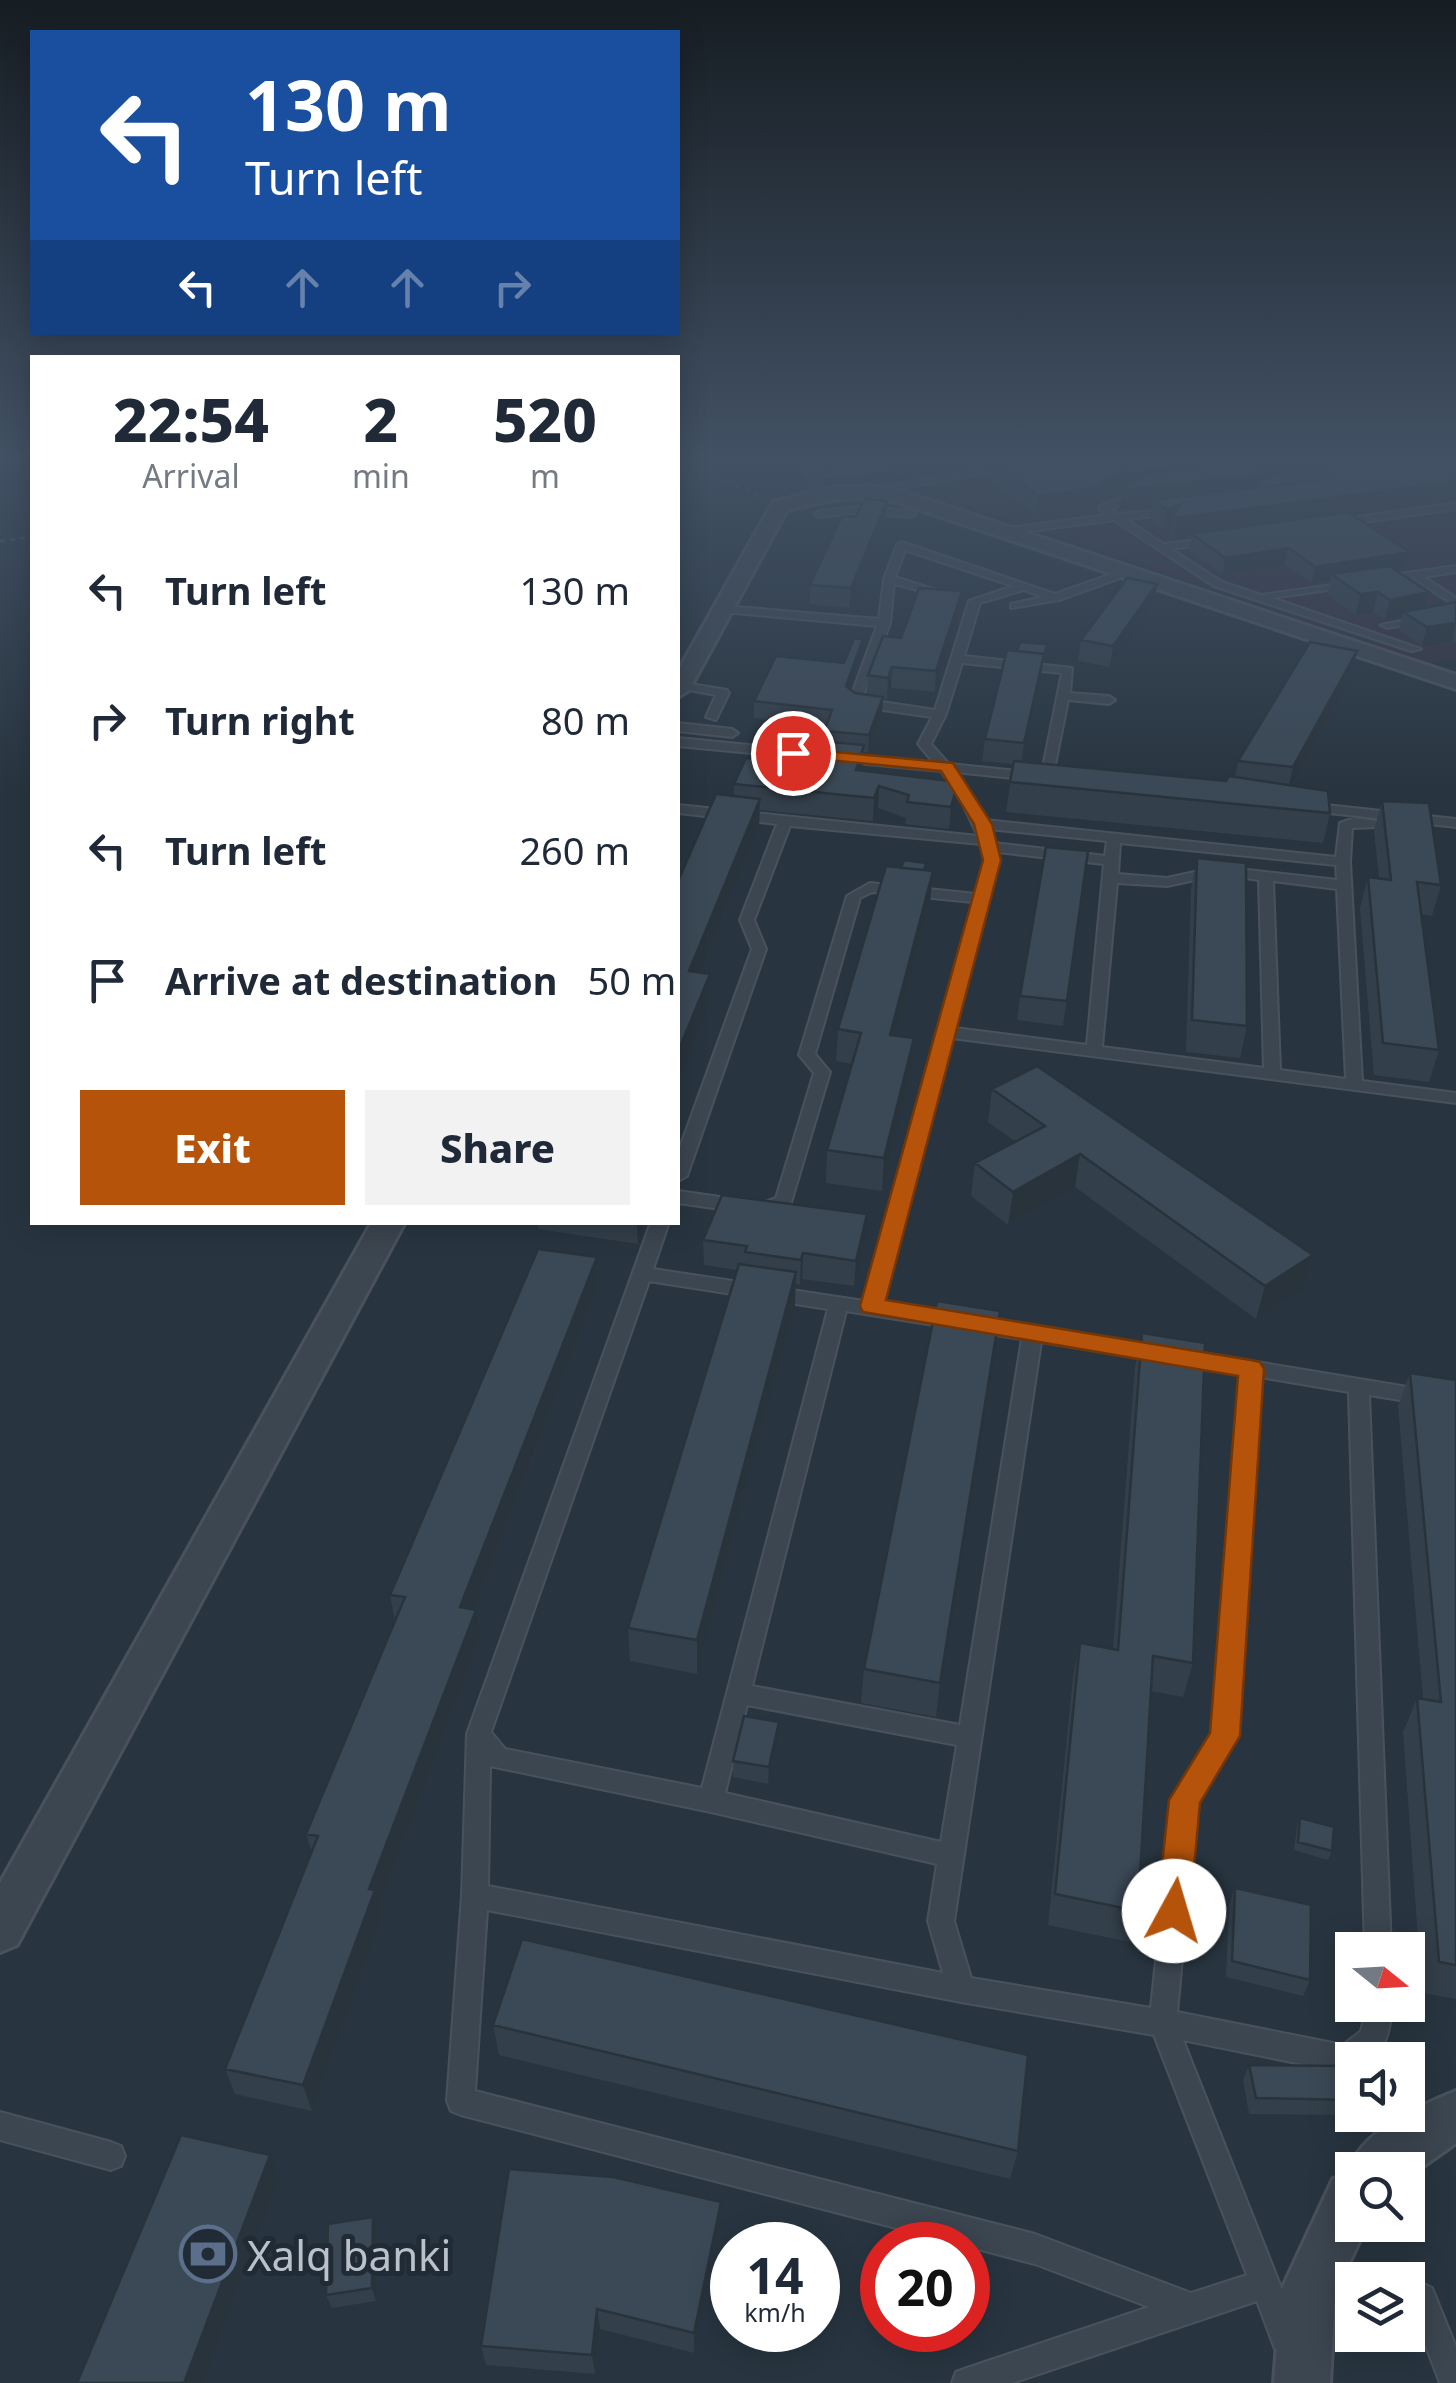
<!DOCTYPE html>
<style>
:root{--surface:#fff;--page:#f2f2f3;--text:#1f2937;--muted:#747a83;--accent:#b45309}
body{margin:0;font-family:"Noto Sans",sans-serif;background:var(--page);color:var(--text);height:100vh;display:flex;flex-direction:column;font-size:38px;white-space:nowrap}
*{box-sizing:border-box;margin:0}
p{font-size:32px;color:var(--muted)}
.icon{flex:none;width:55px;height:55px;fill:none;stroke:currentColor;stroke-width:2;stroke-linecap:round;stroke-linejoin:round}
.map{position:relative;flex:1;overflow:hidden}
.panel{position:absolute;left:30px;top:355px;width:650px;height:870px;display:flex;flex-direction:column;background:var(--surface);border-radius:0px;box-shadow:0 5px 25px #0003}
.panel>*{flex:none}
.top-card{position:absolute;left:30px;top:30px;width:650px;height:305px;border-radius:0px;box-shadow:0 5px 25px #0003;background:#1a4fa0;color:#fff;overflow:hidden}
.needle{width:65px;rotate:108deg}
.controls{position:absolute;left:1335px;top:1932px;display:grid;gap:20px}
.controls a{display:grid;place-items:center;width:90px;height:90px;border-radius:0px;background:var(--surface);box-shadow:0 5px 25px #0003;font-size:50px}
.speed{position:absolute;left:710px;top:2222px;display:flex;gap:20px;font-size:50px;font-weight:700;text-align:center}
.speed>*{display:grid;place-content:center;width:130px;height:130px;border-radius:50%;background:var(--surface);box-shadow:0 5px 25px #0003;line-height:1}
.speed small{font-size:25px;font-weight:400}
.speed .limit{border:15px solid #d22;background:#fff;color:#111}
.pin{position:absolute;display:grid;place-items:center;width:85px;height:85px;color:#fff;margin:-42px;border:5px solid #fff;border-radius:50%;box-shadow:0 2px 10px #0007}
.me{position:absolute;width:110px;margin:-55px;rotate:6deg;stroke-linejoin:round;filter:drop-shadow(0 0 8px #0008)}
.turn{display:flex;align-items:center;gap:35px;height:210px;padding:0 50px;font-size:45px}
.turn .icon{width:130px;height:130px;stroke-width:2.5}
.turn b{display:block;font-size:70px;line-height:85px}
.lanes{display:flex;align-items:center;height:95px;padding:0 50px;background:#0003;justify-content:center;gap:50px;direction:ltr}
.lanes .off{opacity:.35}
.eta{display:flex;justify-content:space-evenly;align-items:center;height:170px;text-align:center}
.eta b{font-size:60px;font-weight:800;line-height:70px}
.cta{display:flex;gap:20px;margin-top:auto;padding:20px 50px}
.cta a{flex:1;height:115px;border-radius:0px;background:var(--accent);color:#fff;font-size:40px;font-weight:800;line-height:115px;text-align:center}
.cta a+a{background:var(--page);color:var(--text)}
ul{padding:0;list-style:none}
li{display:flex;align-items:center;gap:30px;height:130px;padding:0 50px}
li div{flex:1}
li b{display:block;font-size:38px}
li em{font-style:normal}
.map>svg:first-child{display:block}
</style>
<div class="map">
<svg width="1456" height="2383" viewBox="0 0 1456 2383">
<rect width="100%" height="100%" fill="#283540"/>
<path fill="#343442" d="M1137,458H1456V659L1429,664L910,486Z"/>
<path fill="#1b2d3e" d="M0,458H32V485L0,493Z"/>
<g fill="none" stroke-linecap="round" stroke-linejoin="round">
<g stroke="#49525c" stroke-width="4">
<path id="service" d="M793,458H802L815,472L911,461L916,464L819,477L824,495L819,498L814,495L808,476Z
M1175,458H1196L1112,473L1107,470Z
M1009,463L1012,464V468L870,494L865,491Z
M1299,476L1302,477V481L1269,488L1282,497V501H1276L1258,488L1265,482Z
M1133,486L1141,488L1132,500L1111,509L1118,514L1179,509L1180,511L1175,514L1126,519L1163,544L1216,538L1217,540L1212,543L1171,549L1222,582L1261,595L1353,582L1354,584L1349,587L1272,598L1421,649L1411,651L1214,586L1114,520L1008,534L1003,531L1008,528L1107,515L1100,510V506L1126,496Z
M1456,503V509L1337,526L1332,523L1337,520Z
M858,507L911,511L916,514L911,517L858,513L819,517L814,514L819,511Z
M902,542L1055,594L1123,570H1131V574L1059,600L1011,608V604L1043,597L1024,590L980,603L964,656L1072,668L1070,693L1109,696L1115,700L1109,704L1068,700L1054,770H1044L1043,767L1062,673L962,663L946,714L931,744L949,764L1038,773L1039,776L1033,780L955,772L985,820L1336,857L1340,823L1354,818L1377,821V827L1352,828L1350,862L1362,1081L1456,1093V1103L952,1038L882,1304L1158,1346L1165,1348L1168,1353L1165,1358L1158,1360L1041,1342L954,1921L971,1978L1151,2008L1173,1799L1213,1733L1241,1373L1184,1364L1177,1362L1174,1357L1177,1352L1184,1350L1456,1395V1409L1369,1395L1391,1950H1365L1349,1392L1260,1377L1237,1735L1197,1801L1177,2012L1343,2045L1361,2031L1367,2005H1393C1388,2033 1388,2060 1352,2060V2070L1346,2073L1183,2040L1301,2338L1297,2349L1286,2353L1275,2349L1257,2301L1012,2383H952L956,2372L967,2368L1149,2307L1035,2264L461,2115L451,2111L447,2101L462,1896L467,1734L651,1222H669L653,1269L864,1301L973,902L872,892L860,898L815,1054L830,1072L790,1206L763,1215L678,1203V1191L762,1203L776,1198L814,1073L799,1055L847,896L870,883L976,894L985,860L981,844L790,826L754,920L766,949L687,1176L678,1181V1153L752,949L740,920L777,824L678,813V805L978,836L960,798L941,771L678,746V738L934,763L918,744L932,717L855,706L849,702L877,626L724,612L718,609L724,606L879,619L884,579L897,545ZM905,550L1013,586L969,601L935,710L862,699L890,623L894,584L940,596L945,593L895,577ZM989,829L1107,841L1105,856L994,843ZM1120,843L1336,865L1337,880L1238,869L1204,870L1167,878L1118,874ZM997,852L1104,864L1087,1045L955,1028L999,860ZM1238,877L1259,880L1264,1068L1102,1047L1117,883L1167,886L1204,878ZM1273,881L1337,889L1346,1079L1280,1070ZM649,1281L828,1309L702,1788L505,1749L491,1732ZM846,1311L1022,1339L960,1725L752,1686ZM747,1705L957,1745L941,1842L725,1793ZM490,1766L711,1812L937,1864L928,1921L943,1973L488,1886ZM487,1910L961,2002L1154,2035L1247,2275L1191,2293L1035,2234L475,2091Z
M1456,566V572L1424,577L1456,598V606L1412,578L1385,582L1380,579L1385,576Z
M1456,610V616L1387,628L1381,625Z
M678,682L727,690L729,693L716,720L706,717L716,695L678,688Z
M678,723L732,729L738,733L732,737L678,731Z
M1307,803L1456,819V827L1302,810V804Z
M0,2112L111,2142L121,2146L125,2156L121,2166L111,2170L0,2140Z
M1422,2283L1432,2288L1456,2347V2383H1440L1408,2299L1412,2288Z"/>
</g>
<g stroke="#49525c" stroke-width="6">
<path id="minor" d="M870,486L907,493L1456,675V689L897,502C857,494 826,500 787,510L689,690L678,697V671L773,502L835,487Z
M372,1222H405L17,1945L0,1952V1883Z
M1456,2091V2143L1408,2177V2170H1352V2225H1367L1335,2293L1330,2383H1274L1281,2291L1333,2179L1350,2172C1356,2133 1422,2105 1456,2091Z"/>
</g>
<path stroke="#435959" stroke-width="2.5" stroke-dasharray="5 5" stroke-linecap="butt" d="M678,476L716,477L764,498
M0,541L32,537"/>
<use href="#service" fill="#3c4650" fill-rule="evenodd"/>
<use href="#minor" fill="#3c4650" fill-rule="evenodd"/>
</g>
<path fill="#333f4a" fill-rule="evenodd" d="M825,458H1114L1130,469L1127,486L1190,467L1185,464L1186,458H1456V500L1351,514L1409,552L1405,569L1396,570L1425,608L1456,602V643L1452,641L1422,646L1399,630L1402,617L1385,620L1373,612L1356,615L1327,594L1330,580L1312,583L1285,565L1222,575L1189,550L1192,536L1174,539L1170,535L1171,528L1164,531L1150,520L1152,506L1119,510L1122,492L1099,502L1096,508L1036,516L989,477L990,466L977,468L974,465L902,476L894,471L895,459L835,466ZM1282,476L1280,485L1260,487L1263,479Z
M886,519L850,608L810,604V585Z
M1157,584L1154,604L1110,667L1078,661L1081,640Z
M962,591L960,612L935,692L891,688L887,699L883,698L882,714L868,752H864L862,771L956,804L949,829L905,824L906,818L878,808L873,821L760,810L759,826L701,973L710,1002L678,1083V881L734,796V784L810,765L824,741L826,726L754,718V701L862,655L850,689L855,693L867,694L868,675L901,638Z
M1047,644L1022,762L1226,781L1235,777L1238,761L1357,651L1351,679L1293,785L1330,813L1323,843L1006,812L1013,764L982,761L985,739Z
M1382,801L1441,885L1432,916L1422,914L1439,1050L1429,1082L1374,1075L1360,908L1368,877L1379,878L1374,831Z
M1088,851L1063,1026L1017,1020L1020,996Z
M1197,858L1247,1026L1240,1058L1186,1052L1191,889Z
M926,870L933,871L930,902L896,1036L914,1038L912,1070L882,1191L826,1183L827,1150L852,1064L836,1061L838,1029Z
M992,1089L1313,1255L1303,1289L1256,1319L1075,1187L1008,1225L971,1196L975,1163L1016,1142L988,1122Z
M538,1222H646L638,1244L538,1229Z
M703,1240H866L854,1286L802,1279L800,1285L795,1284V1305L697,1674L630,1661L628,1628L737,1270L704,1265Z
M597,1257L598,1286L474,1610L480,1638L379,1906L382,1917L312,2111L235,2094L225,2069L312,1853L306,1834L395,1622L390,1595Z
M1000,1311L936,1717L861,1703L864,1669Z
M1142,1333L1193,1663L1183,1697L1151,1691L1138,1911L1129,1942L1048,1925L1073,1677L1080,1643L1113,1649L1135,1367Z
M1410,1373L1456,1380V1999L1422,1993L1403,1732L1417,1698L1423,1699L1398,1406Z
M778,1739L768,1784L733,1777V1761Z
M1300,1818L1332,1851L1328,1860L1294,1850L1297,1826Z
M1235,1888L1310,1980L1303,1996L1226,1977L1229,1904Z
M493,2025L1018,2151L1010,2179L499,2055Z
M1249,2065L1350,2100L1343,2115L1249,2114L1243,2080Z
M721,2223L694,2353L600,2329L595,2374L486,2365L481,2346Z
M378,2232L376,2301L332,2308L326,2295Z"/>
<path fill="#29333c" d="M835,458H895V459L835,466Z
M903,458H975L974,465L902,476Z
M978,458H1039H990V466L977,468Z
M1277,458H1301L1299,469L1283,470L1282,476L1263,479L1259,493L1153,500L1152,506L1119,510L1122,492L1099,502L1096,508L1036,516L1038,496L1101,482L1130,469L1127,489L1258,468L1266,459Z
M1456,481V500L1195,536L1192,534V536L1174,539L1177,518L1173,515L1171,528L1164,531L1167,510L1181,504Z
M887,501L886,519L850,608L851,588Z
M1289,548L1285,565L1222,575L1225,558Z
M1409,552L1405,569L1339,579L1331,574L1330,580L1312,583L1315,567Z
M1157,584L1154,604L1110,667L1113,646Z
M962,591L960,612L935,692L936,671Z
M1378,592L1373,612L1356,615L1360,594Z
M1429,592L1424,613L1403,612L1402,617L1385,620L1390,600Z
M1456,623L1452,641L1422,646L1427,627Z
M863,639L862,655L845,703L846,686Z
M1357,651L1351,679L1286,797L1293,767Z
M1044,654L1041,675L1021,765L1024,743Z
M892,667L891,688L887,699L888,678Z
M883,697L882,714L868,752L869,735Z
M864,745L863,767L854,793L856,770Z
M958,782L956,804L949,829L951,807Z
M879,786L878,808L873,821L874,798Z
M760,799L759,826L690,1000L689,971Z
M933,871L930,902L888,1067L890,1035Z
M710,974V1002L678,1083V1052Z
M914,1038L912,1070L882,1191L884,1158Z
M1080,1154L1075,1187L1008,1225L1013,1192Z
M867,1214L866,1240L854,1286L856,1261Z
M637,1222H646L638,1244Z
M803,1253L802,1279L800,1285L801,1260Z
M1313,1255L1303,1289L1256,1319L1265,1286Z
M597,1257L598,1286L464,1636L460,1607Z
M796,1272L795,1305L697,1674V1640Z
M1000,1311L996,1344L936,1717L940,1683Z
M476,1610L480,1638L379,1906L382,1917L312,2111L303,2085L369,1889Z
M779,1722L778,1739L768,1784L769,1767Z
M270,2155L279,2177L202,2383H184Z
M721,2202V2223L694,2353V2333Z
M373,2217L378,2232L376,2301L372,2288Z
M597,2309L600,2329L595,2374L592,2355Z"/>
<path fill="#3b4956" stroke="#29333c" stroke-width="2.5" d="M990,458H1114L1130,469L1101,482L1099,487L1038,496Z
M1207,458H1277L1266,459L1258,468L1263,474L1122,490L1146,474L1216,464Z
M1309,458H1360L1362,460L1379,458H1456V481L1177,518L1173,515L1181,504L1167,510L1153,500L1324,480L1329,474L1320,467L1283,470L1309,464Z
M865,499L887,501L851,588L810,585L842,516L856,517Z
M1348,512L1409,552L1315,567L1289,548L1225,558L1192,534Z
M1389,566L1429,592L1390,600L1378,592L1360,594L1331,574Z
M1127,578L1157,584L1113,646L1081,640Z
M919,588L962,591L936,671L892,667L888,678L868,675L883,636L901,638Z
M1456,602V623L1427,627L1403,612Z
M854,638L863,639L846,686L855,693L883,697L869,735L824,731L832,710L754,701L776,656L844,663Z
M1020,642L1047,644L1045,654L1017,651Z
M1310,642L1357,651L1293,767L1238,761Z
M1007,650L1044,654L1024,743L985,739Z
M819,741L864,745L856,770L958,782L951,807L907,802L909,795L879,786L874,798L734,784L746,758L810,765Z
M1014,761L1226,781L1229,776L1328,791L1330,813L1010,782Z
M716,794L760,799L689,971L710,974L678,1052V881Z
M1382,801L1429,803L1441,885L1417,882L1439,1050L1383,1043L1368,877L1391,880Z
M1046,847L1088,851L1067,1001L1020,996Z
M1197,858L1246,863L1247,1026L1192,1020Z
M904,860L926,863L924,870L901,868Z
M886,866L933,871L890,1035L914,1038L884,1158L827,1150L861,1033L838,1029Z
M1037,1066L1313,1255L1265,1286L1080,1154L1013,1192L975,1163L1045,1126L992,1089Z
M722,1195L867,1214L856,1261L803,1253L801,1260L745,1252L747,1246L703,1240Z
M538,1249L597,1257L460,1607L476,1610L369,1889L375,1890L303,2085L225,2069L318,1836L306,1834L405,1597L390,1595Z
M739,1264L796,1272L697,1640L628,1628Z
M937,1301L1000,1311L940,1683L864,1669Z
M1142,1333L1205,1343L1193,1663L1153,1656L1138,1911L1055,1894L1080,1643L1118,1650Z
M1410,1373L1456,1380V1965L1439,1962L1417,1698L1441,1702Z
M744,1716L779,1722L769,1767L733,1761Z
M1300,1818L1334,1827L1332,1851L1298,1842Z
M1235,1888L1311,1905L1310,1980L1232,1961Z
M522,1939L1028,2055L1018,2151L493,2025Z
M1249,2065L1343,2066L1350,2100L1256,2098Z
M181,2135L270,2155L184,2383H77Z
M509,2169L613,2177L721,2202L694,2333L597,2309L592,2355L481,2346Z
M373,2217L372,2288L326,2295L328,2224Z"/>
<linearGradient id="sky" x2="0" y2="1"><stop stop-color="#161d23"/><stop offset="0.58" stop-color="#425164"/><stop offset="1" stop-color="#425164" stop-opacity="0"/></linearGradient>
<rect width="1456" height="791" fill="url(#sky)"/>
<path fill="#b45309" stroke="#753606" stroke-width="2.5" d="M793,748L953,763L992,824L1001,860L886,1300L1251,1360L1260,1362L1264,1369L1240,1736L1200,1803L1190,1911L1185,1922L1174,1927L1162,1922L1157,1911L1169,1800L1210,1733L1238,1376L863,1312L860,1306L983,860L974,824L941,771L787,756V749Z"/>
<defs>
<g id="bank-ring" transform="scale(2.875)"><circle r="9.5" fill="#212b35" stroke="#5c6f8a" stroke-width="1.5"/><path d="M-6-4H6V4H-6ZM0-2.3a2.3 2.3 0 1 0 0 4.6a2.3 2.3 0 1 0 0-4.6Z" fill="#5c6f8a"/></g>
</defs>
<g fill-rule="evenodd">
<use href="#bank-ring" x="208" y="2254"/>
</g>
<g text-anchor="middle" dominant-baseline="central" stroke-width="10" stroke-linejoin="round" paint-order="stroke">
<g font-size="42" fill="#b9c1ca" stroke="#212b35" text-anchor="start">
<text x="247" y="2254">Xalq banki</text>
</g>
</g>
</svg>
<div class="controls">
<a><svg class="needle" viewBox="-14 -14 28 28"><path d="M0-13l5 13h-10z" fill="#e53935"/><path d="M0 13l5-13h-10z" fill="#747a83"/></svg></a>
<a><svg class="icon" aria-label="sound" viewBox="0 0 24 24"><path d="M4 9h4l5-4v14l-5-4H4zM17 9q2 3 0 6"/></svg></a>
<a><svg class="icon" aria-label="search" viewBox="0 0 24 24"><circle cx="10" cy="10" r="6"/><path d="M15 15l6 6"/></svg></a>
<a><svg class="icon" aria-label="layers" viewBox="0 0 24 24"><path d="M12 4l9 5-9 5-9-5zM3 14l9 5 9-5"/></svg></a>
</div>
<div class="speed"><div>14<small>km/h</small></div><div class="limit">20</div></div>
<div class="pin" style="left:793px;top:753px;background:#d93025"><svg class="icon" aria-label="arrive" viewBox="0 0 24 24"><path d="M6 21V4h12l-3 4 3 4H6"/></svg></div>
<svg class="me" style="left:1174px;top:1911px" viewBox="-20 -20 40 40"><circle r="19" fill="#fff"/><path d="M0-13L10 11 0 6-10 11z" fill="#b45309"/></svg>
<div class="top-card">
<div class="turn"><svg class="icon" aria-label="left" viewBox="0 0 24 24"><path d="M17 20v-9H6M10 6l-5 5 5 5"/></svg><div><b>130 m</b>Turn left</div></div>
<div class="lanes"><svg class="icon" aria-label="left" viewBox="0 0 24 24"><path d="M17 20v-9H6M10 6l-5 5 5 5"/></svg><svg class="icon off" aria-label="ahead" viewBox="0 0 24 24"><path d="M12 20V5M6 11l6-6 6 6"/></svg><svg class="icon off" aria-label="ahead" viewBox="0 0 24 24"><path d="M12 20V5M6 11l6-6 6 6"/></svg><svg class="icon off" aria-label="right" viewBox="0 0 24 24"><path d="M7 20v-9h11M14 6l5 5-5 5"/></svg></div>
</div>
<section class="panel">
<div class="eta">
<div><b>22:54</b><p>Arrival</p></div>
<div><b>2</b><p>min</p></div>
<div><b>520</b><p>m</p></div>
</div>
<ul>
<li><svg class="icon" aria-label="left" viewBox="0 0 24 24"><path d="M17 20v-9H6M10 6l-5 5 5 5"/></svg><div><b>Turn left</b></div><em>130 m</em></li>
<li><svg class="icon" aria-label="right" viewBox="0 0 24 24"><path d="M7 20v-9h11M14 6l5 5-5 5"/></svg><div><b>Turn right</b></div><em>80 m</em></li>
<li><svg class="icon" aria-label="left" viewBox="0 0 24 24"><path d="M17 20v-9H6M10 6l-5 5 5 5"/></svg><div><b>Turn left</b></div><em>260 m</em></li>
<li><svg class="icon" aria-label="arrive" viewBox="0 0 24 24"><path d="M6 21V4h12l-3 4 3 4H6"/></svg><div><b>Arrive at destination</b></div><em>50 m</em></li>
</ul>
<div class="cta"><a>Exit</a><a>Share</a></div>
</section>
</div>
